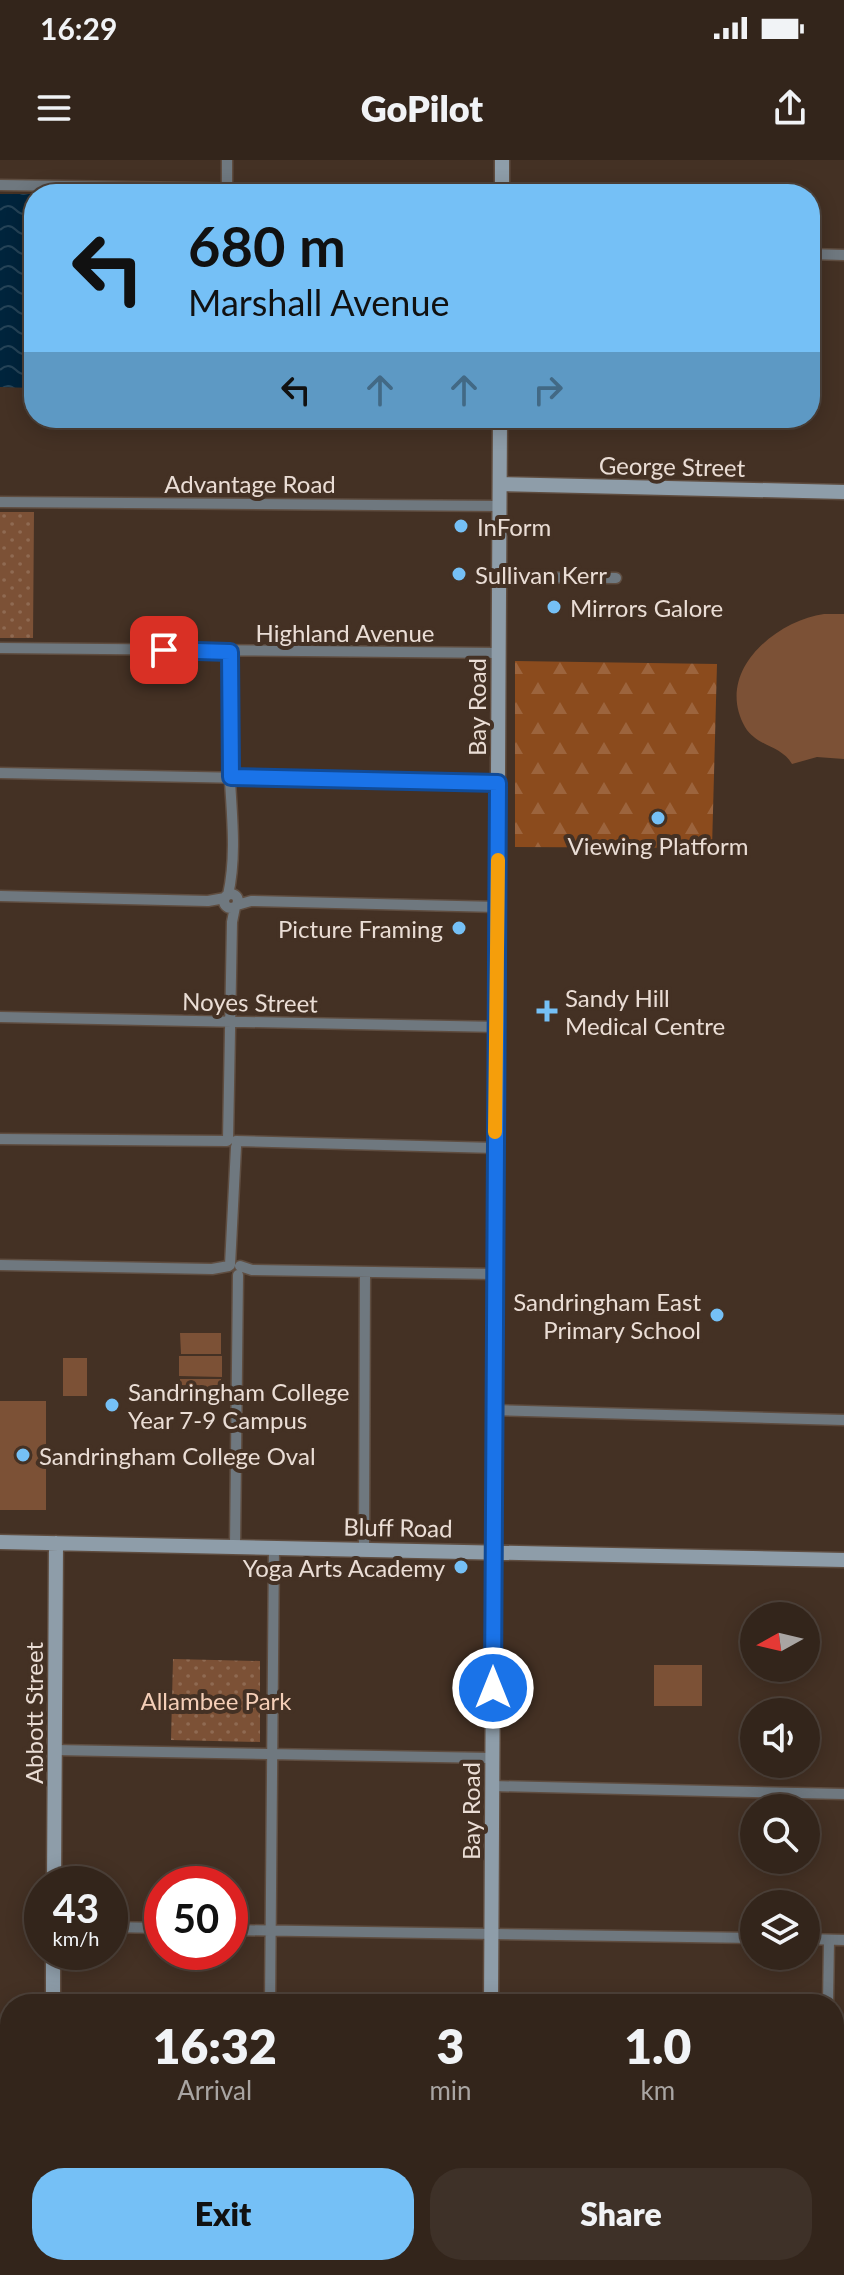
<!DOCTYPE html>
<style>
:root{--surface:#33251b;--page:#3e3128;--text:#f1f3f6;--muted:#a9a5a3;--line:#4e423a;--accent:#75c0f6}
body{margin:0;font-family:Lato,sans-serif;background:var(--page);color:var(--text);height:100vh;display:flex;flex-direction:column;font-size:30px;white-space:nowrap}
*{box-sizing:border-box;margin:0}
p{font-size:26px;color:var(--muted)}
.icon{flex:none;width:44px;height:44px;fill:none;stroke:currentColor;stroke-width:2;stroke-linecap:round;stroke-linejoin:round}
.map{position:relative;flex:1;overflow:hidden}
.drawer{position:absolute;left:0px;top:1834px;width:844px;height:282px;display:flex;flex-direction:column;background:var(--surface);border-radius:32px 32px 0 0;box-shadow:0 4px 20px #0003,0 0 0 2px var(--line)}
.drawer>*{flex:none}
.banner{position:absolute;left:24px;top:24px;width:796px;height:244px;border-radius:32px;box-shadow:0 4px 20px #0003,0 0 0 2px var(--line);background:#75c0f6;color:#111;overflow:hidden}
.needle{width:52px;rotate:262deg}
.buttons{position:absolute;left:740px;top:1442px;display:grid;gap:16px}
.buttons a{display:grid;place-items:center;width:80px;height:80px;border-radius:50%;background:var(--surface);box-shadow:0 4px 20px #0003,0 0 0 2px var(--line);font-size:40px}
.speed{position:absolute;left:24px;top:1706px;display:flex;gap:16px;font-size:40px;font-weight:700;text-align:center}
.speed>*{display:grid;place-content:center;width:104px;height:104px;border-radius:50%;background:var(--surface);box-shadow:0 4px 20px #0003,0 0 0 2px var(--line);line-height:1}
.speed small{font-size:20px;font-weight:400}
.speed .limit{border:12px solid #d22;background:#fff;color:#111}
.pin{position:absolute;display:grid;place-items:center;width:68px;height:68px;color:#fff;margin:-34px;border-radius:16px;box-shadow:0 4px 12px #0006}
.me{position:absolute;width:88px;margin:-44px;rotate:0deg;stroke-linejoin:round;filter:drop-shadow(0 0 6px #0008)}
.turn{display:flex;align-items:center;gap:28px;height:168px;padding:0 32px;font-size:36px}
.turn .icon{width:104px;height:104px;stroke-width:2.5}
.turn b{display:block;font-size:56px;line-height:68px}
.lanes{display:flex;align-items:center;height:76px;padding:0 32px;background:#0003;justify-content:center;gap:40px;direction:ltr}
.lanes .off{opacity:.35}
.eta{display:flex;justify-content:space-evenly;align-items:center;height:136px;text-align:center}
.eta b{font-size:48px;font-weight:800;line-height:56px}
.action{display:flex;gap:16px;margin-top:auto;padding:16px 32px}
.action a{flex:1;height:92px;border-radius:32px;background:var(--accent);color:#111;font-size:32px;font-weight:800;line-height:92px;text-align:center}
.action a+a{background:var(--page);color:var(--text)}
.status{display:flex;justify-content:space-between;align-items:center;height:56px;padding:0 40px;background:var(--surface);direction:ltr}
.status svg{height:22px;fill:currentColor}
header{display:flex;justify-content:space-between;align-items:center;height:104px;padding:0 32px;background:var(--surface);font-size:36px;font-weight:800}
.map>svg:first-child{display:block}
</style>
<div class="status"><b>16:29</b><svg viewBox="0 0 49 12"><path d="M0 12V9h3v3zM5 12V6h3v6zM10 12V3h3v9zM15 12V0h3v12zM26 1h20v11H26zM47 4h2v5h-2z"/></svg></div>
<header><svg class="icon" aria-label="menu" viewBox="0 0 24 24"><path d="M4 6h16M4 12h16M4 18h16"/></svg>GoPilot<svg class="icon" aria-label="share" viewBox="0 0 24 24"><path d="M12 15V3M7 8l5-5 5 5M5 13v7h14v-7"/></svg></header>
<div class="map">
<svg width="844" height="2115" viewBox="0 0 844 2115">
<defs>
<pattern id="forest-firs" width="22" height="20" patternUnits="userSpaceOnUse" patternTransform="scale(2)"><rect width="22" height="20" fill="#8b4b1d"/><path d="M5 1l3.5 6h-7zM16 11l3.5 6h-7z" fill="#9c643d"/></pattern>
<pattern id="park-dots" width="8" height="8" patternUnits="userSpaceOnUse" patternTransform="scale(2)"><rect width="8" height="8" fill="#7c5136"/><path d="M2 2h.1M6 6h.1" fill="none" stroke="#8f6a52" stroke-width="1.8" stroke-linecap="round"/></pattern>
<pattern id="water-waves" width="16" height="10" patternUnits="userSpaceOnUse" patternTransform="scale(2)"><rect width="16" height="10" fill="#00243c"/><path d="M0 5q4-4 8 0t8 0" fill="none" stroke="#254357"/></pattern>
</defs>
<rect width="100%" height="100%" fill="#443124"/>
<path fill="url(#forest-firs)" d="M515,501L717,504L712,688L515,687Z"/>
<path fill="url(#park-dots)" d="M0,352H34L33,478H0Z
M173,1499L260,1501V1582L171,1580Z"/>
<path fill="#7c5136" d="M824,454H844V599L817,597L792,604C781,585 757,587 745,567C714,512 775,461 824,454Z
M180,1173H221V1194H181Z
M179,1196H222V1217L179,1216Z
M63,1198H87V1236H63Z
M180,1219H221V1240H180Z
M0,1241H46V1350H0Z
M654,1505H702V1546H654Z"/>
<path fill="url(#water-waves)" d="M0,34H34V228L0,227Z"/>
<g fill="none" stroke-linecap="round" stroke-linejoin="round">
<g stroke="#5f4d40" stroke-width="13">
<path id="street" d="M0,25L502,33
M227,28V0
M810,94L844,95
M0,342L500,346
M499,417L616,418
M0,488L499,493
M0,613L498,623
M224 741a7 7 0 1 1 14 0a7 7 0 1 1-14 0Z
M228,735C238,690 230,643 229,598C228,563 229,527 230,492
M0,736L208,741L225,738
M237,745L251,741L498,747
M0,857L499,867
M0,979L227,981
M228,980L232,762L235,747
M236,981L495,988
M0,1105L212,1109L229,1106
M230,1105L236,987
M240,1106L252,1110L494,1114
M494,1250L844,1260
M235,1386L238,1115
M364,1389L365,1112
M55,1590L492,1598
M492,1626L844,1634
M110,1767L162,1768
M230,1770L754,1778
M806,1779L844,1780
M270,1844L274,1387
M828,1844L829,1780
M0,1939H10
M268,2115L269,2106
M654,2115V2106
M822,2115V2106"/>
</g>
<g stroke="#5f4d40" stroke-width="17">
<path id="secondary" d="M502,0V34
M500,324L844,332
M0,1382L844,1400
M54,1724L56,1383
M53,1844V1792
M491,1844L500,258
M51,2115V2106
M489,2115V2106"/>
</g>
<use href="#street" stroke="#6f787f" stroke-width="10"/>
<use href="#secondary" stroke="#8e9da9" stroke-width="14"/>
</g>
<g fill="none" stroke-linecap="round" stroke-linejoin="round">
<g stroke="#114b97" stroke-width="20">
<path id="route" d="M164,490L230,492L231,617L498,623L493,1528"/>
</g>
<use href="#route" stroke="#1a73e8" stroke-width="14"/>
<path stroke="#f59e0b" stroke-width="14" d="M495,972L498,700"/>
</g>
<g fill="#75c0f6" stroke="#443124" stroke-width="3">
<circle cx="461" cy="366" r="8"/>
<circle cx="459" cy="414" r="8"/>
<circle cx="554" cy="447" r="8"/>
<circle cx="658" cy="658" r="8"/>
<circle cx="459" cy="768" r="8"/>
<path d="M543 839h8v8h8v8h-8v8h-8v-8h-8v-8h8z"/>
<circle cx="717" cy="1155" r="8"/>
<circle cx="112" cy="1245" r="8"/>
<circle cx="23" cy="1295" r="8"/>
<circle cx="461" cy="1407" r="8"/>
</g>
<g text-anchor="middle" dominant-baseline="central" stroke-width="8" stroke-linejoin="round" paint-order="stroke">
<g font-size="24" fill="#eaddd5" stroke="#443124">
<text transform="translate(672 306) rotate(1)">George Street</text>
<text x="250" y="323">Advantage Road</text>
<text x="345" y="472">Highland Avenue</text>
<text transform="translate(476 547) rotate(-90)">Bay Road</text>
<text transform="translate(250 842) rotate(1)">Noyes Street</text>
<text transform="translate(398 1367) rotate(1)">Bluff Road</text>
<text transform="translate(33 1553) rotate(-90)">Abbott Street</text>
<text transform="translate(470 1651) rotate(-90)">Bay Road</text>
</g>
<g font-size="24" fill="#eaddd5" stroke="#443124" text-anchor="start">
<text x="477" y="366">InForm</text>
<text x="475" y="414">Sullivan Kerr</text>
<text x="570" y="447">Mirrors Galore</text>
<text x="658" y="685" text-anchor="middle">Viewing Platform</text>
<text x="443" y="768" text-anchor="end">Picture Framing</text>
<text x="565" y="837">Sandy Hill<tspan x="565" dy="28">Medical Centre</tspan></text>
<text x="701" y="1141" text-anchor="end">Sandringham East<tspan x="701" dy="28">Primary School</tspan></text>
<text x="128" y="1231">Sandringham College<tspan x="128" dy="28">Year 7-9 Campus</tspan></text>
<text x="39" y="1295">Sandringham College Oval</text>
<text x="445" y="1407" text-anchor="end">Yoga Arts Academy</text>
</g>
<g font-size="24" fill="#f4ceb7" stroke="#443124">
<text x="216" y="1540">Allambee Park</text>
</g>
</g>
</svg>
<div class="buttons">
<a><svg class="needle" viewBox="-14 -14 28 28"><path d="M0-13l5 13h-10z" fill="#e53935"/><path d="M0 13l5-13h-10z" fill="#a9a5a3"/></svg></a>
<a><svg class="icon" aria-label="sound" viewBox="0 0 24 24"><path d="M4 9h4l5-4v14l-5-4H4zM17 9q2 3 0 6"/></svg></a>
<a><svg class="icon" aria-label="search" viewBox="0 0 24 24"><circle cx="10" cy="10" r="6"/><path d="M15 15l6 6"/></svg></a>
<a><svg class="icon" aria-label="layers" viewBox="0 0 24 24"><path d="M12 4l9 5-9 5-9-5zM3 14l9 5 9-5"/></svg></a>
</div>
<div class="speed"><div>43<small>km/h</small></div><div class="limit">50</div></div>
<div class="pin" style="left:164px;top:490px;background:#d93025"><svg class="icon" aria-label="arrive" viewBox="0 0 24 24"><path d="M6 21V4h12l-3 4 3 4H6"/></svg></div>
<svg class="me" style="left:493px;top:1528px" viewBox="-20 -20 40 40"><circle r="17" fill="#1a73e8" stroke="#fff" stroke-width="3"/><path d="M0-11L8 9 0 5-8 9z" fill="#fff"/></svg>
<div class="banner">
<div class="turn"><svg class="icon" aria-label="left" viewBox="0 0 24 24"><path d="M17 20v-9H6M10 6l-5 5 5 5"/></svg><div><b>680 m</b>Marshall Avenue</div></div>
<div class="lanes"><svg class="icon" aria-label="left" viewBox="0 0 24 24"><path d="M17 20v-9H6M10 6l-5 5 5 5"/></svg><svg class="icon off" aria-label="ahead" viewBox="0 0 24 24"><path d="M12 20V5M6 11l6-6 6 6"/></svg><svg class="icon off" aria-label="ahead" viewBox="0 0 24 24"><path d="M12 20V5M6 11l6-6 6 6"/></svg><svg class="icon off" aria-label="right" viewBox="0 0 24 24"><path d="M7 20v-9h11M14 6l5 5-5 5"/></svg></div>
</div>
<section class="drawer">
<div class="eta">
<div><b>16:32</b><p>Arrival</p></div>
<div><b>3</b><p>min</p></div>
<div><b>1.0</b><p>km</p></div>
</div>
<div class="action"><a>Exit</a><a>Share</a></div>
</section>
</div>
